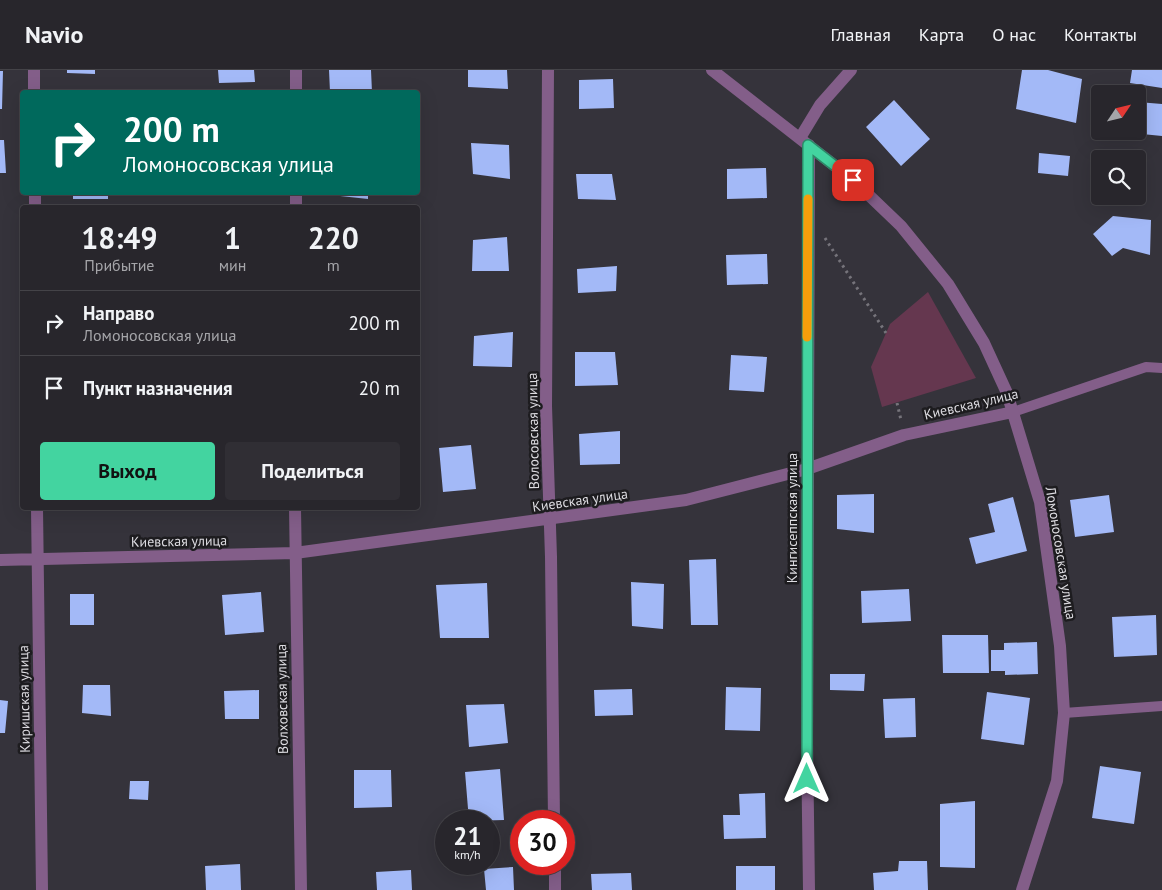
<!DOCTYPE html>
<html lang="ru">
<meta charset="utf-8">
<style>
:root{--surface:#28262c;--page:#302e34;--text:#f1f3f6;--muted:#a5a5a9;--line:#444348;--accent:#43d4a0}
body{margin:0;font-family:"PT Sans",sans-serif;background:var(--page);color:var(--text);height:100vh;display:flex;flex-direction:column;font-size:19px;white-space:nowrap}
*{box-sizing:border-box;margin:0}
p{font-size:16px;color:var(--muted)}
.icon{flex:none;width:28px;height:28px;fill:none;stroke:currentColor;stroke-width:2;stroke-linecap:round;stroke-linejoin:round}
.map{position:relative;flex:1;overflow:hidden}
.panel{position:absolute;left:20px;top:135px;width:400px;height:305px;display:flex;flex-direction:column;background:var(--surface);border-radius:5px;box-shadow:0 5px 20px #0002,0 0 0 1px var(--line)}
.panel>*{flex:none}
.guide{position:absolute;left:20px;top:20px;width:400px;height:105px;border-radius:5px;box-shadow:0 5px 20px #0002,0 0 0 1px var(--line);background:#00695c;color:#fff;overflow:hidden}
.needle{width:32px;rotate:55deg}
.tools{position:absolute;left:1091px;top:15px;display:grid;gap:10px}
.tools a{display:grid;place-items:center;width:55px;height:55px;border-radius:5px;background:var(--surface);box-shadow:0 5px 20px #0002,0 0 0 1px var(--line);font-size:25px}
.speed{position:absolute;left:435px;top:740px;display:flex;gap:10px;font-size:25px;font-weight:700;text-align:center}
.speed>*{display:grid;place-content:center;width:65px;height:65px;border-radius:50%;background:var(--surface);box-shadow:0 5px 20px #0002,0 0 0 1px var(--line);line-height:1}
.speed small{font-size:12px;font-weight:400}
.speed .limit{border:8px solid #d22;background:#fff;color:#111}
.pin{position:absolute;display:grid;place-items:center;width:42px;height:42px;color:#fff;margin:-21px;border-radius:10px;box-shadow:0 2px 8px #0006}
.me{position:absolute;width:55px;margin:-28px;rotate:0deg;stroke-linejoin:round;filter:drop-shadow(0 0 4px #0008)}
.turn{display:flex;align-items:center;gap:18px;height:105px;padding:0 20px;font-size:22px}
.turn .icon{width:65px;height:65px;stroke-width:2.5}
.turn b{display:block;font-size:35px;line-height:42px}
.eta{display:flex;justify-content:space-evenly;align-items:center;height:85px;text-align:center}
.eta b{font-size:30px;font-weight:600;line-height:35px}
.primary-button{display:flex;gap:10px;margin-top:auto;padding:10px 20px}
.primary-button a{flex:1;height:58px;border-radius:5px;background:var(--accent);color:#111;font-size:20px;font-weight:600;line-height:58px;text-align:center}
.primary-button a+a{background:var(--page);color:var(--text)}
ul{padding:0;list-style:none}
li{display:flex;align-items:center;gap:15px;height:65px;padding:0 20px;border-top:1px solid var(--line)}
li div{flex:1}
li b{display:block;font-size:19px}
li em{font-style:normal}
header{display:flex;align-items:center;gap:30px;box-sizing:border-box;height:70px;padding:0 25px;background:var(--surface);border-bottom:1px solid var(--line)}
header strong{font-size:24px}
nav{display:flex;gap:28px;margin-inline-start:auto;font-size:18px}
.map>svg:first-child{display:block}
</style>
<header>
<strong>Navio</strong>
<nav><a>Главная</a><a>Карта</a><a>О нас</a><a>Контакты</a></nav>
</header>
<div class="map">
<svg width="1162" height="820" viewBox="0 0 1162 820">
<rect width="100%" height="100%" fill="#35333b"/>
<path fill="#65374f" d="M928,222L976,308L882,337L871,297L890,254Z"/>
<path fill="#a3b9f7" d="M67,0H95V4L67,3Z
M218,0H254L255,12L219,13Z
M329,0H371L372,22H330Z
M468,0H507L508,19L468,17Z
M1022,0H1048L1082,9L1076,53L1016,39Z
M1132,0H1162V18L1130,13Z
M0,1H3L2,39H0Z
M613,9L614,38L579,39V10Z
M894,30L930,69L901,96L866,57Z
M1138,32L1162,34V66L1132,63V61H1138Z
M0,70H4L6,103H0Z
M471,73L509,75L510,109L473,104Z
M1039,83L1070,86L1068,106L1038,103Z
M766,98L767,128L727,129V99Z
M576,104H612L616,130L578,129Z
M73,122H108V129H73Z
M331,122H368V129L331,125Z
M1113,146L1151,150L1150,185L1123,178L1112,186L1093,164Z
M507,167L509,201H472L473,170Z
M767,184L768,214L727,215L726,185Z
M617,196L616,221L578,223L577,199Z
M513,262L512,297L473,296L474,266Z
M575,282H615L618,315L575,316Z
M731,285L767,287L764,322L729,320Z
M620,361V394L580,395L579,364Z
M471,375L476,419L443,422L439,378Z
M874,424V463L837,459V425Z
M1109,425L1114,462L1075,467L1070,430Z
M1013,427L1027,481L976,494L969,468L995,462L988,434Z
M716,489L718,555H691L689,490Z
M631,512L664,514L663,559L632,556Z
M487,513L489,568H440L436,515Z
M909,519L911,551L862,553L861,521Z
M261,522L264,562L225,565L222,525Z
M70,524H94V555H70Z
M1156,545L1157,585L1114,587L1112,547Z
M942,565H988L989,603H943Z
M1037,572L1038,604L1005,605V601H991V580H1004V573Z
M830,604H865L864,621L830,620Z
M83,615H110L111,646L82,643Z
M726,617L761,618L760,661L725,660Z
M632,619L633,645L595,646L594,620Z
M259,620V649H225L224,621Z
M987,622L1030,628L1024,675L981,669Z
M915,628L916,667L885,668L883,629Z
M0,630L8,631L5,663H0Z
M504,634L508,673L469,677L466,635Z
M1100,696L1141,702L1134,754L1092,748Z
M500,699L504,750L469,751L465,702Z
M354,700H391L392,737L354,738Z
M130,711H149L148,730L129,729Z
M765,723L766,768L724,769L723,745H740L739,724Z
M975,731V798L940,797V734Z
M899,791H927L928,820H874L873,803L898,801Z
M240,794L241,820H206L205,796Z
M736,796H775V820H736Z
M513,797L514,820H486L484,799Z
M411,800L412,820H377L376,802Z
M631,803L632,820H592L591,804Z"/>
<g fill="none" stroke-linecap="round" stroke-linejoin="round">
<path stroke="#76747b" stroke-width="3" stroke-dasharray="2.5 4" stroke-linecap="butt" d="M825,168L886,263
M897,333L901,350"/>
<path stroke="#835e89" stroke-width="10" d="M1013,342L1146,297L1162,298
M1064,643L1162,636"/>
<path stroke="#835e89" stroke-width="12" d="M34,0V22
M548,0L546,336L551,487L554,751
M712,0L853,110L901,156L948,214L984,273L1007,323L1040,432L1060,576L1064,643L1057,711L1022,820
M296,22V0
M800,68L820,35L851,0
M809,75L807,672L809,820
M35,122V138
M296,138V122
M37,438L42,820
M295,438L301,820
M0,490L295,483L686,430L807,399L904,365L1013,342
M555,794V820"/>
</g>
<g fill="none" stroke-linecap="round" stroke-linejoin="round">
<g stroke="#2c8a68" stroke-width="12">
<path id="route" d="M807,709L808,75L853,110"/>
</g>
<use href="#route" stroke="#43d4a0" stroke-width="9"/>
<path stroke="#f59e0b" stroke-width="9" d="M807,267L808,129"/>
</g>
<g text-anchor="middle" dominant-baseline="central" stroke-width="5" stroke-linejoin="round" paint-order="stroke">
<g font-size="14" fill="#dddce1" stroke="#1d1c1f">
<text transform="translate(971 334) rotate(-13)">Киевская улица</text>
<text transform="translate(533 361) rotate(-91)">Волосовская улица</text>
<text transform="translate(580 430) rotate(-8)">Киевская улица</text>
<text transform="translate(792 448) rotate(-90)">Кингисеппская улица</text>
<text transform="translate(179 471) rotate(-1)">Киевская улица</text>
<text transform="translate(1061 483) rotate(81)">Ломоносовская улица</text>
<text transform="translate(24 629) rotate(-91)">Киришская улица</text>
<text transform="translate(282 629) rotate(-91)">Волховская улица</text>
</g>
</g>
</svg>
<div class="tools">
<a><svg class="needle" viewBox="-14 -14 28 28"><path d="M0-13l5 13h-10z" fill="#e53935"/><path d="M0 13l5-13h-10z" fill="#a5a5a9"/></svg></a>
<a><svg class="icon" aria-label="search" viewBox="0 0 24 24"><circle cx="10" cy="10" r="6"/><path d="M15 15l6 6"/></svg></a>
</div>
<div class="speed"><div>21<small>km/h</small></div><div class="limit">30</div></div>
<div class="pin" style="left:853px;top:110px;background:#d93025"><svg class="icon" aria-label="arrive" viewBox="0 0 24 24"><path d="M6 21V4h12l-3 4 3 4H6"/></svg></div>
<svg class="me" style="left:807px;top:709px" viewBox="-20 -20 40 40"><path d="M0-17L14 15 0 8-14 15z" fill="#43d4a0" stroke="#fff" stroke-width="4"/></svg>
<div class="guide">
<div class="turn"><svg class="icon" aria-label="right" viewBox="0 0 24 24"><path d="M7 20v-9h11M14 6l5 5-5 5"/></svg><div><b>200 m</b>Ломоносовская улица</div></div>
</div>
<section class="panel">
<div class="eta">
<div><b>18:49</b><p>Прибытие</p></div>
<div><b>1</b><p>мин</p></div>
<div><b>220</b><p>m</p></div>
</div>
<ul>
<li><svg class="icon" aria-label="right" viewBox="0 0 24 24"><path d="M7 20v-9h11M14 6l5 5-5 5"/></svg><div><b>Направо</b><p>Ломоносовская улица</p></div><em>200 m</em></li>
<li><svg class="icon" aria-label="arrive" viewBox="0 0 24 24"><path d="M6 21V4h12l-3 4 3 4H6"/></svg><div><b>Пункт назначения</b></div><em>20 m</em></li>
</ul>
<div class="primary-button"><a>Выход</a><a>Поделиться</a></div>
</section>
</div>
